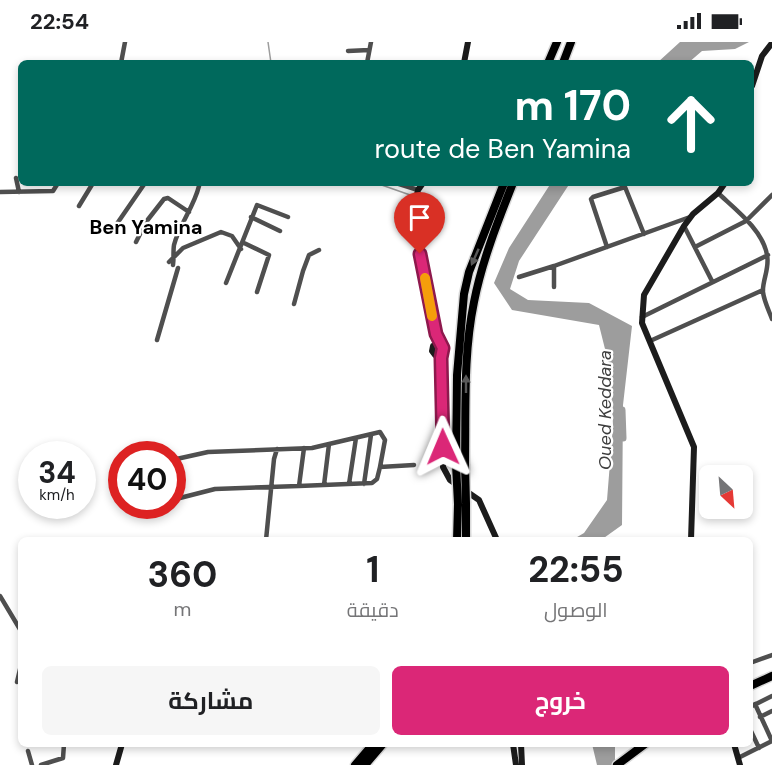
<!DOCTYPE html>
<html lang="ar">
<meta charset="utf-8">
<style>
:root{--surface:#fff;--page:#f6f6f6;--text:#202124;--muted:#757577;--accent:#db2777}
body{margin:0;font-family:"DM Sans",Cairo,sans-serif;background:var(--page);color:var(--text);direction:rtl;height:100vh;display:flex;flex-direction:column;font-size:22px;white-space:nowrap}
*{box-sizing:border-box;margin:0}
p{font-size:20px;color:var(--muted)}
.icon{flex:none;width:33px;height:33px;fill:none;stroke:currentColor;stroke-width:2;stroke-linecap:round;stroke-linejoin:round}
.map{position:relative;flex:1;overflow:hidden;direction:ltr}
.drawer{position:absolute;left:18px;top:495px;width:735px;height:210px;display:flex;flex-direction:column;background:var(--surface);border-radius:9px;box-shadow:0 3px 9px #0003;direction:rtl}
.drawer>*{flex:none}
.banner{position:absolute;left:18px;top:18px;width:736px;height:126px;border-radius:9px;box-shadow:0 3px 9px #0003;direction:rtl;background:#00695c;color:#fff;overflow:hidden}
.needle{width:39px;rotate:154deg}
.tools{position:absolute;left:699px;top:423px;display:grid;gap:12px}
.tools a{display:grid;place-items:center;width:54px;height:54px;border-radius:9px;background:var(--surface);box-shadow:0 3px 9px #0003;font-size:30px}
.speed{position:absolute;left:18px;top:399px;display:flex;gap:12px;font-size:30px;font-weight:700;text-align:center}
.speed>*{display:grid;place-content:center;width:78px;height:78px;border-radius:50%;background:var(--surface);box-shadow:0 3px 9px #0003;line-height:1}
.speed small{font-size:15px;font-weight:400}
.speed .limit{border:9px solid #d22;background:#fff;color:#111}
.pin{position:absolute;display:grid;place-items:center;width:51px;height:51px;color:#fff;margin:-62px -26px;border-radius:50% 50% 50% 0;rotate:-45deg;box-shadow:0 0 6px #0007}
.pin .icon{rotate:45deg}
.me{position:absolute;width:66px;margin:-33px;rotate:359deg;stroke-linejoin:round;filter:drop-shadow(0 0 4px #0008)}
.turn{display:flex;align-items:center;gap:21px;height:126px;padding:0 24px;font-size:27px}
.turn .icon{width:78px;height:78px;stroke-width:2.5}
.turn b{display:block;font-size:42px;line-height:51px}
.eta{display:flex;justify-content:space-evenly;align-items:center;height:102px;text-align:center}
.eta b{font-size:36px;font-weight:700;line-height:42px}
.action{display:flex;gap:12px;margin-top:auto;padding:12px 24px}
.action a{flex:1;height:69px;border-radius:9px;background:var(--accent);color:#fff;font-size:24px;font-weight:700;line-height:69px;text-align:center}
.action a+a{background:var(--page);color:var(--text)}
.status{display:flex;justify-content:space-between;align-items:center;height:42px;padding:0 30px;background:var(--surface);direction:ltr}
.status svg{height:16px;fill:currentColor}
.map>svg:first-child{display:block}
</style>
<div class="status"><b>22:54</b><svg viewBox="0 0 49 12"><path d="M0 12V9h3v3zM5 12V6h3v6zM10 12V3h3v9zM15 12V0h3v12zM26 1h20v11H26zM47 4h2v5h-2z"/></svg></div>
<div class="map">
<svg width="772" height="723" viewBox="0 0 772 723">
<rect width="100%" height="100%" fill="#fff"/>
<path fill="#9d9d9d" d="M680,0H749L735,7L702,9L688,21H657Z
M551,141H570L519,219L510,247L528,258L589,261L632,284L623,363L622,483L601,498H572L584,491L607,458L613,383L610,327L599,283L512,268L494,241L509,206Z
M592,702H615V723H597Z"/>
<g fill="none" stroke-linecap="round" stroke-linejoin="round">
<path stroke="#9d9d9d" stroke-width="1.5" d="M268,0L271,21
M376,141L413,154"/>
<path stroke="#9d9d9d" stroke-width="7" d="M622,368L623,396"/>
<g stroke="#dbdbdb" stroke-width="11">
<path id="highway" d="M548,21L557,0
M563,21L571,0
M465,422C466,368 463,313 474,260C482,219 498,179 513,141
M456,423L457,333L464,252L469,230L504,141
M457,498L458,462
M466,498V461
M750,644L772,634
M355,723L373,702
M365,723L383,702
M617,723L645,702"/>
</g>
<path stroke="#4f4f4f" stroke-width="4.5" d="M348,9L369,8
M121,21L125,0
M367,21L371,0
M16,136L19,150
M396,141L418,148
M0,150L53,149L58,141
M718,151C735,167 763,188 767,213C770,226 762,239 763,250C764,259 769,269 772,277
M79,164L93,141
M251,175L280,189
M684,184L712,239
M114,186L145,141
M136,200L146,180L164,157L168,156L189,170
M244,201L269,213L257,250
M607,205L591,157L593,155L625,145L644,192
M695,205L746,179L772,153
M169,220L183,206L221,190L232,194L241,207
M173,223C174,216 173,209 174,203C179,183 194,165 199,144
M519,235L554,224
M226,241L257,163L288,175
M554,245V224L690,175
M294,262L303,229L309,213L319,208
M642,275L768,213
M157,298L178,226
M650,299L763,248
M304,406L299,444L372,441L377,437L380,425
M172,418L208,410L312,406L380,390L385,398L380,425L414,423
M349,442L356,396
M364,442L371,393
M324,443L329,402
M172,458L215,447L299,444
M266,498L274,417L277,407
M0,554L21,589
M750,621L772,613
M17,640L21,623
M755,662L772,699
M750,665L772,654
M760,675L772,669
M750,687L759,706
M28,709L32,723
M738,716L772,699
M41,723L63,716L64,702"/>
<path stroke="#1c1c1c" stroke-width="6" d="M464,21L468,0
M752,44L762,14L772,1
M423,141L418,148L413,172L436,292L443,306L441,312L435,313L432,309L433,304L440,302
M442,311L443,425L450,438L479,458L497,498
M691,498L694,405L642,281L644,253L684,184L693,172L718,151L725,141
M513,702L516,723
M521,702L522,723
M734,702L740,723
M116,723L122,702"/>
<use href="#highway" stroke="#000" stroke-width="8"/>
<g stroke="#dbdbdb" stroke-width="11" stroke-linecap="butt">
<path id="highway-bridge" d="M465,422L466,461
M456,423L458,462"/>
</g>
<use href="#highway-bridge" stroke="#000" stroke-width="8"/>
</g>
<defs><path id="oneway-solid" d="M-6-.8H1V-3.2L6.5 0L1 3.2V.8H-6Z" transform="scale(1.5)"/></defs>
<g fill="#595959">
<use href="#oneway-solid" transform="translate(475 215) rotate(114)"/>
<use href="#oneway-solid" transform="translate(466 342) rotate(-90)"/>
</g>
<g fill="none" stroke-linecap="round" stroke-linejoin="round">
<g stroke="#8e194d" stroke-width="15">
<path id="route" d="M420,212L436,292L443,306L441,316L443,405"/>
</g>
<use href="#route" stroke="#db2777" stroke-width="10"/>
<path stroke="#f59e0b" stroke-width="10" d="M425,236L432,274"/>
</g>
<g text-anchor="middle" dominant-baseline="central" stroke-width="4.5" stroke-linejoin="round" paint-order="stroke">
<g font-size="18" font-style="italic" fill="#3e3e3e" stroke="#fff">
<text transform="translate(605 368) rotate(-90)">Oued Keddara</text>
</g>
<g font-size="20" font-weight="bold" fill="#000" stroke="#fff">
<text x="146" y="185">Ben Yamina</text>
</g>
</g>
</svg>
<div class="tools">
<a><svg class="needle" viewBox="-14 -14 28 28"><path d="M0-13l5 13h-10z" fill="#e53935"/><path d="M0 13l5-13h-10z" fill="#757577"/></svg></a>
</div>
<div class="speed"><div>34<small>km/h</small></div><div class="limit">40</div></div>
<div class="pin" style="left:420px;top:212px;background:#d93025"><svg class="icon" aria-label="arrive" viewBox="0 0 24 24"><path d="M6 21V4h12l-3 4 3 4H6"/></svg></div>
<svg class="me" style="left:443px;top:405px" viewBox="-20 -20 40 40"><path d="M0-17L14 15 0 8-14 15z" fill="#db2777" stroke="#fff" stroke-width="4"/></svg>
<div class="banner">
<div class="turn"><svg class="icon" aria-label="ahead" viewBox="0 0 24 24"><path d="M12 20V5M6 11l6-6 6 6"/></svg><div><b>170 m</b>route de Ben Yamina</div></div>
</div>
<section class="drawer">
<div class="eta">
<div><b>22:55</b><p>الوصول</p></div>
<div><b>1</b><p>دقيقة</p></div>
<div><b>360</b><p>m</p></div>
</div>
<div class="action"><a>خروج</a><a>مشاركة</a></div>
</section>
</div>
